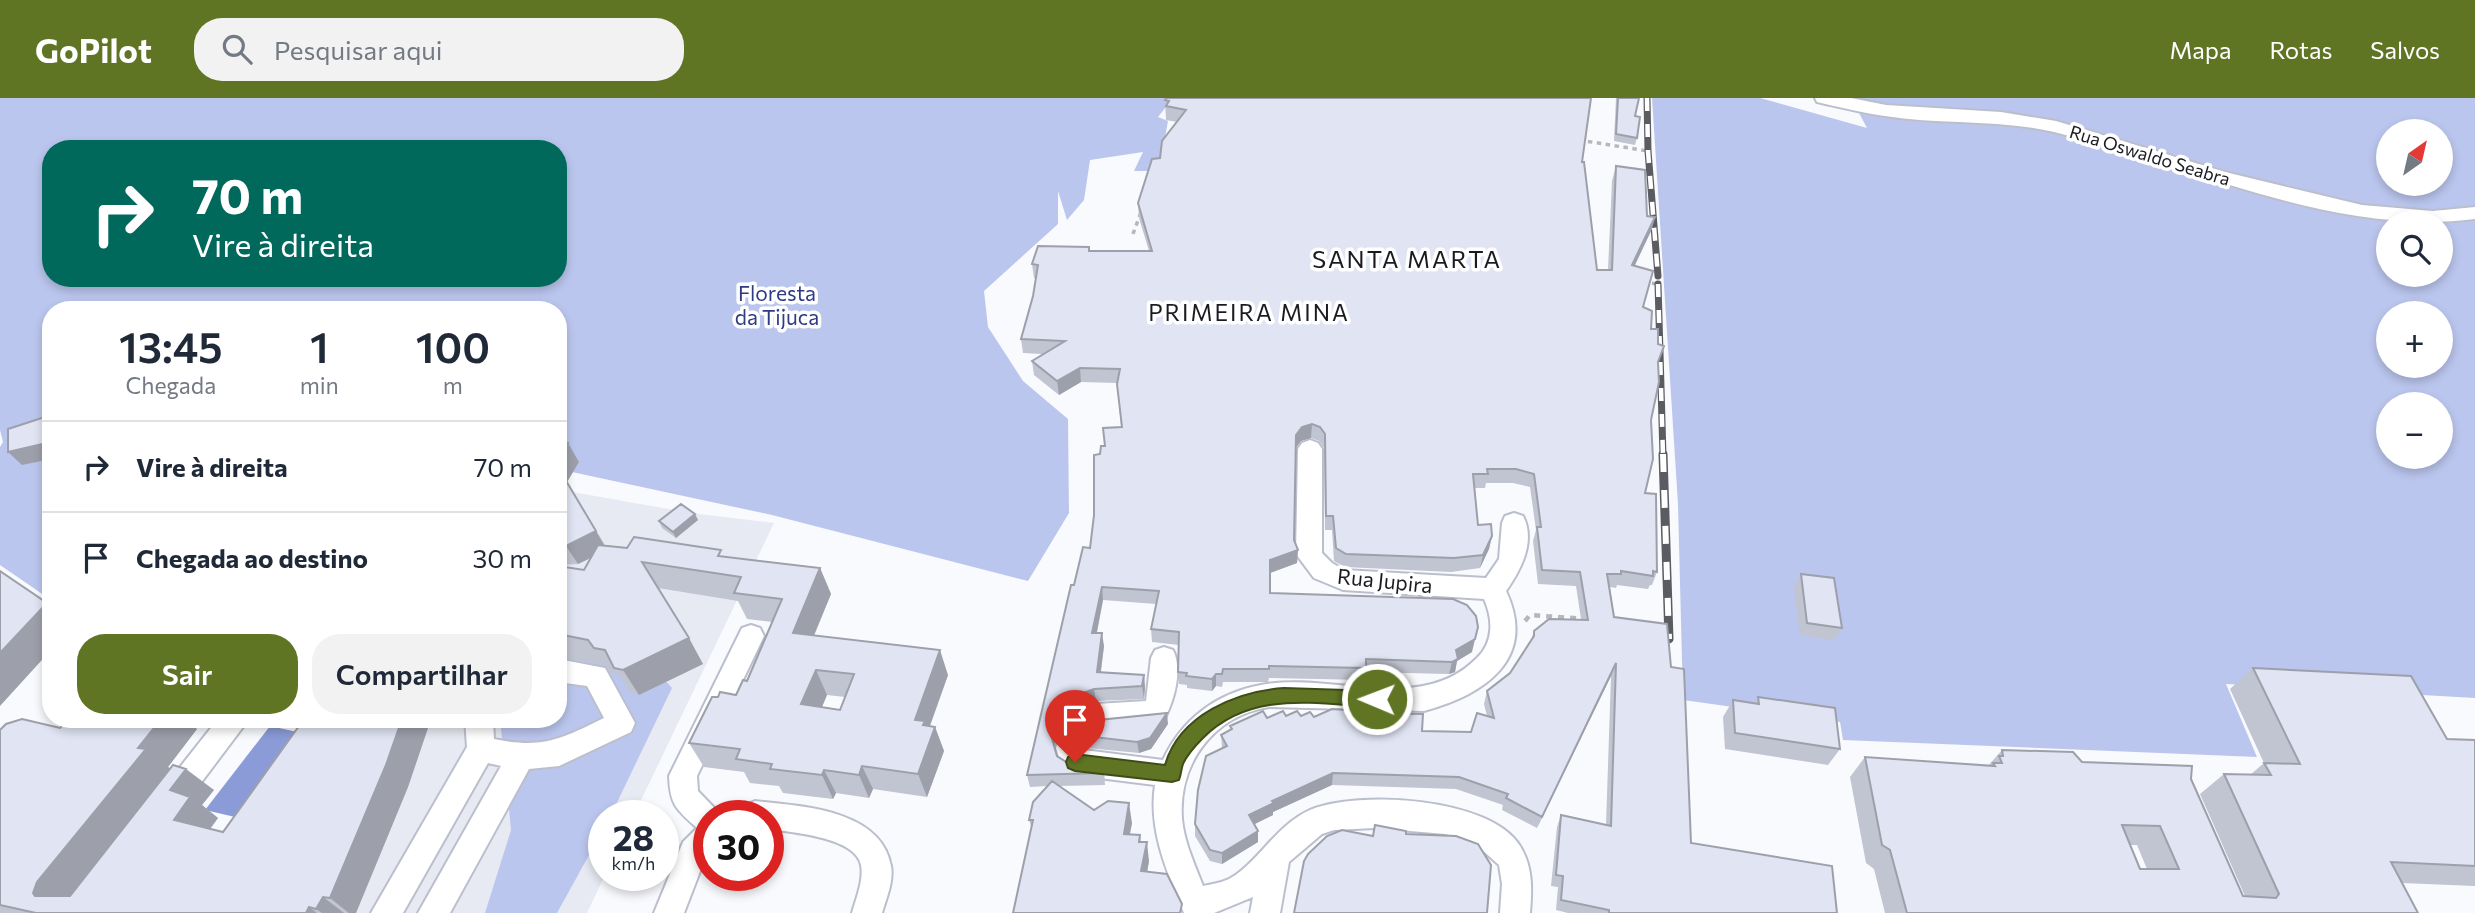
<!DOCTYPE html>
<html lang="pt">
<meta charset="utf-8">
<style>
:root{--surface:#fff;--page:#f2f2f3;--text:#1f2937;--muted:#747a83;--line:#e0e1e3;--accent:#607524}
body{margin:0;font-family:Commissioner,sans-serif;background:var(--page);color:var(--text);height:100vh;display:flex;flex-direction:column;font-size:26px;white-space:nowrap}
*{box-sizing:border-box;margin:0}
p{font-size:23px;color:var(--muted)}
.icon{flex:none;width:38px;height:38px;fill:none;stroke:currentColor;stroke-width:2;stroke-linecap:round;stroke-linejoin:round}
.map{position:relative;flex:1;overflow:hidden}
.drawer{position:absolute;left:42px;top:203px;width:525px;height:427px;display:flex;flex-direction:column;background:var(--surface);border-radius:28px;box-shadow:0 4px 10px #0003}
.drawer>*{flex:none}
.banner{position:absolute;left:42px;top:42px;width:525px;height:147px;border-radius:28px;box-shadow:0 4px 10px #0003;background:#00695c;color:#fff;overflow:hidden}
.needle{width:46px;rotate:34deg}
.tools{position:absolute;left:2376px;top:21px;display:grid;gap:14px}
.tools a{display:grid;place-items:center;width:77px;height:77px;border-radius:50%;background:var(--surface);box-shadow:0 4px 10px #0003;font-size:35px}
.speed{position:absolute;left:588px;top:702px;display:flex;gap:14px;font-size:35px;font-weight:700;text-align:center}
.speed>*{display:grid;place-content:center;width:91px;height:91px;border-radius:50%;background:var(--surface);box-shadow:0 4px 10px #0003;line-height:1}
.speed small{font-size:18px;font-weight:400}
.speed .limit{border:10px solid #d22;background:#fff;color:#111}
.pin{position:absolute;display:grid;place-items:center;width:60px;height:60px;color:#fff;margin:-72px -30px;border-radius:50% 50% 50% 0;rotate:-45deg;box-shadow:0 0 7px #0007}
.pin .icon{rotate:45deg}
.me{position:absolute;width:77px;margin:-38px;rotate:271deg;stroke-linejoin:round;filter:drop-shadow(0 0 5px #0008)}
.turn{display:flex;align-items:center;gap:24px;height:147px;padding:0 35px;font-size:32px}
.turn .icon{width:91px;height:91px;stroke-width:2.5}
.turn b{display:block;font-size:49px;line-height:60px}
.eta{display:flex;justify-content:space-evenly;align-items:center;height:119px;text-align:center}
.eta b{font-size:42px;font-weight:600;line-height:49px}
.action{display:flex;gap:14px;margin-top:auto;padding:14px 35px}
.action a{flex:1;height:80px;border-radius:28px;background:var(--accent);color:#fff;font-size:28px;font-weight:600;line-height:80px;text-align:center}
.action a+a{background:var(--page);color:var(--text)}
ul{padding:0;list-style:none}
li{display:flex;align-items:center;gap:21px;height:91px;padding:0 35px;border-top:2px solid var(--line)}
li div{flex:1}
li b{display:block;font-size:26px}
li em{font-style:normal}
header{display:flex;align-items:center;gap:42px;box-sizing:border-box;height:98px;padding:0 35px;background:var(--accent);color:#fff}
header strong{font-size:33px}
nav{display:flex;gap:38px;margin-inline-start:auto;font-size:24px}
.search{width:490px;height:63px;background:var(--page);display:flex;align-items:center;gap:18px;box-sizing:border-box;padding:0 24px;border-radius:28px;color:var(--muted);font-size:26px}
.map>svg:first-child{display:block}
</style>
<header>
<strong>GoPilot</strong>
<div class="search"><svg class="icon" aria-label="search" viewBox="0 0 24 24"><circle cx="10" cy="10" r="6"/><path d="M15 15l6 6"/></svg>Pesquisar aqui</div>
<nav><a>Mapa</a><a>Rotas</a><a>Salvos</a></nav>
</header>
<div class="map">
<svg width="2475" height="815" viewBox="0 0 2475 815">
<rect width="100%" height="100%" fill="#f9fafd"/>
<path fill="#e8eaf3" d="M561,392L691,415L774,425L634,717L604,718L605,777L587,815H356L407,689L343,621H558Z"/>
<path fill="#bbc6ee" fill-rule="evenodd" d="M0,0H1181L1166,9L1158,19L1168,23L1159,73H1134L1143,54L1090,62L1084,102L1067,122L1058,93V126L984,193L988,229L1023,283L1068,321L1069,415L1028,483L772,417L558,371V212H51V502L0,467V349L3,344L0,332ZM51,51H558V180H51Z
M1652,0H1760L1867,30L1851,0H2475V600L2226,586L2257,659L1843,642L1840,624L1683,602L1678,406ZM2389,33H2441V86H2389ZM2389,124H2441V177H2389ZM2389,215H2441V268H2389ZM2389,306H2441V359H2389Z
M558,460L672,590L612,715L611,717L604,718V730L557,815H485L511,732L500,621H558Z"/>
<path fill="#8b9bd7" d="M270,628L311,637L248,722L205,712Z"/>
<g fill="none" stroke-linecap="round" stroke-linejoin="round">
<g stroke="#bbbfcd" stroke-width="4">
<path id="minor" d="M1815,0H1851L1886,7L2001,14L2056,23L2225,74L2362,107L2433,113L2475,109V121C2333,139 2191,67 2054,34C1998,21 1941,27 1885,18C1862,15 1839,9 1817,4Z
M1310,342L1318,345L1322,351V455L1332,465L1344,472L1486,480L1499,461L1502,425L1505,418L1514,415L1523,418C1536,443 1521,472 1506,493C1538,561 1484,597 1424,613L1269,609C1213,618 1178,666 1182,721C1184,744 1195,767 1203,788C1211,786 1221,785 1229,781C1258,765 1276,727 1310,712C1357,692 1490,699 1520,748C1533,769 1532,791 1530,815H1500L1502,786L1499,767L1472,743L1445,736L1375,730L1334,732L1322,736L1289,764L1280,815H1250L1253,799L1214,815H1184C1167,774 1148,731 1155,687L1075,677L1062,669L1056,650L1068,615L1096,606L1146,603L1151,560L1155,552L1164,549L1173,552C1183,572 1174,602 1165,620L1145,627L1089,632L1084,652L1163,662C1182,621 1217,595 1261,587C1331,573 1420,618 1477,560C1494,544 1493,521 1484,501L1343,492L1314,480L1296,456L1298,351L1302,345Z
M751,527L760,530L764,538L697,678L698,693L722,718H709V758L704,763L684,815H654L683,744L697,730C676,711 670,707 669,678L742,530Z
M558,561L605,570L635,625L631,634L559,668L529,671L450,815H418L501,668L488,665L403,815H371L467,649L465,621H493L494,641C543,651 561,641 604,620L587,588L558,584Z
M218,621H249L182,710L172,714L162,710L158,701L162,692Z
M755,703C800,708 881,711 891,768C894,783 886,801 882,815H852C856,801 864,782 861,767C856,739 790,734 768,731V718H736L740,709Z"/>
</g>
<path stroke="#b6b7bb" stroke-width="3.5" stroke-dasharray="4.5 4.5" stroke-linecap="butt" d="M1579,42L1648,53
M1133,136L1141,114
M1643,184L1658,186"/>
<path stroke="#b6b7bb" stroke-width="4.5" stroke-dasharray="6 6" stroke-linecap="butt" d="M1525,523L1530,517L1587,521"/>
<use href="#minor" fill="#fff" fill-rule="evenodd"/>
<g stroke="#5b5c62" stroke-width="7">
<path id="rail-far1" d="M1647,0L1648,53L1658,178
M1658,186L1663,358"/>
</g>
<g stroke="#5b5c62" stroke-width="9">
<path id="rail" d="M1663,356L1669,541"/>
</g>
<use href="#rail-far1" stroke="#fff" stroke-width="4.5" stroke-dasharray="13" stroke-linecap="butt"/>
<use href="#rail" stroke="#fff" stroke-width="6" stroke-dasharray="18" stroke-linecap="butt"/>
</g>
<path fill="#c1c4d1" fill-rule="evenodd" d="M1616,0H1639L1635,18L1637,40L1635,47L1614,43Z
M1165,2L1582,64L1597,172H1608L1612,83L1616,68L1647,118L1655,119L1651,133L1634,168L1643,209L1651,231L1658,265L1651,322L1645,395L1657,474L1652,487H1650L1648,491L1617,487L1616,490L1610,489L1614,519L1671,569L1691,745L1837,815H1568L1556,812L1558,789L1551,788L1557,729L1561,717L1606,727L1611,578L1537,730L1502,712L1503,707L1456,691L1332,687L1273,714V717L1254,726L1258,733V744L1222,766L1210,763L1195,738V726L1222,650L1221,637L1230,632V628L1267,620L1286,618L1314,619L1364,615L1422,633L1471,634L1487,618L1484,606L1487,593L1510,575L1531,542L1534,533L1581,521L1576,488L1538,486L1533,443L1536,432L1530,389L1513,385H1486L1485,390H1475L1478,427L1492,438L1489,451L1480,470L1451,474L1345,469L1334,463L1332,432H1325L1324,350L1319,343L1311,340L1301,343L1296,350L1294,442L1298,452L1297,465L1270,475V495L1472,554L1457,563L1455,574L1449,576L1366,574L1365,582L1269,580L1268,584H1223L1222,589L1216,588L1212,593L1187,590V587L1179,586V547L1152,544L1151,531L1156,506L1103,502L1097,535L1104,548L1101,574L1144,577L1145,590L1144,601L1096,603L1066,614L1054,648L1057,658L1071,667L1104,671L1105,687L1059,688L1094,712L1132,725L1130,736L1140,737L1141,744L1149,763L1147,774L1182,806L1031,728L1029,722L1047,688L1030,689L1027,677L1074,487L1090,450L1100,356L1105,348L1121,329L1117,285L1081,284L1059,297L1034,277L1032,263L1042,256L1023,255L1021,241L1033,198L1036,180H1034L1032,166L1089,153H1149L1139,120L1138,105L1177,24L1166,22Z
M558,343L579,364L567,384L605,447L724,459L820,470L831,496L814,538L948,577L930,628L935,629L944,653L927,699L873,691L869,700L836,695L833,701L783,695L779,688L750,685L744,674L704,669L689,645L718,599L736,597L747,583L772,524L747,521L738,503L658,490L703,566L639,597L631,595L618,576L611,575L606,567L558,559V468L584,472L591,460L578,466L562,467L558,462ZM827,597L845,599L840,612L822,609Z
M695,416L698,422L676,440L662,430L659,423Z
M1801,476L1842,530L1834,542L1800,537L1794,489Z
M2253,570L2447,641L2475,642V788L2402,785L2418,815H1885L1874,771L1866,765L1850,679L1865,659L1988,668L2002,652L2082,664L2191,681L2243,798H2245L2200,696L2224,676L2250,677L2264,665L2230,591ZM2130,747H2137L2147,771H2140Z
M1758,599L1840,651L1828,667L1725,651L1723,619L1733,602L1754,605Z
M67,621H185L197,631L168,669L214,692L202,707L218,720L210,731L223,734L430,624L408,689L356,815H0V632L60,630Z
M1168,626L1151,651L1139,655L1087,650L1085,638Z"/>
<path fill="#9da0aa" d="M1655,119L1651,133L1628,182L1632,167Z
M1080,270L1081,284L1059,297L1057,283Z
M1312,326L1311,340L1301,343L1295,351L1296,337L1302,329Z
M51,344V361L22,367L8,354Z
M568,345L579,364L567,384L607,452L578,466L566,448L558,389V360Z
M695,416L698,422L676,440L673,434Z
M1492,438L1489,451L1480,470L1483,457Z
M1298,452L1297,465L1270,475V462Z
M820,470L831,496L804,561L793,535Z
M1102,489L1103,502L1094,548L1092,535Z
M47,505L51,508V552L0,608V555Z
M1478,529L1472,554L1457,563L1455,574L1449,576L1452,564L1456,552Z
M1102,535L1104,548L1099,586L1097,574Z
M689,540L703,566L639,597L623,572Z
M940,552L948,577L928,633L935,629L944,653L927,699L918,676L915,622Z
M1616,565L1611,578L1537,730L1542,719Z
M816,572L827,597L813,630L801,606Z
M1216,576V588L1212,593V581Z
M1144,577L1145,590L1144,601L1142,588Z
M1094,591L1096,603L1066,614L1054,649L1051,637L1063,602Z
M1167,615L1168,626L1151,651L1139,655L1137,644Z
M161,621H185L197,631L168,669L173,673L70,803L35,798L33,795L37,784Z
M402,621H427L430,624L408,689L356,815H349L330,800Z
M862,668L873,691L869,700L859,677Z
M186,671L214,692L202,707L218,720L202,742L174,722L170,692Z
M824,672L836,695L833,701L822,677Z
M1333,675L1332,687L1273,714V717L1249,729V717L1272,703Z
M1129,705L1132,725L1126,755L1124,736Z
M1258,733V744L1222,766V755Z
M1147,744L1149,763L1144,792L1141,773Z
M323,799L344,815H322L316,811Z
M309,809L317,815H306Z"/>
<path fill="#e0e4f3" stroke="#9da0aa" stroke-width="2" fill-rule="evenodd" d="M1166,0H1591L1582,64H1584L1597,172H1612L1616,68L1645,72L1647,118L1655,119L1632,167L1653,173L1643,209L1652,213L1651,231H1658V246L1664,248L1658,264L1659,284L1651,322L1653,361L1645,395L1656,396L1657,474L1653,473V478L1621,473V476H1607L1614,519L1667,526L1671,569L1684,571L1691,745L1832,768L1837,815H1609V812L1561,802L1563,778L1556,777L1561,717L1611,728L1616,565L1542,719L1506,700L1508,696L1459,679L1333,675L1272,703L1274,705L1249,717L1258,733L1222,755L1210,752L1195,726L1198,692L1206,658L1227,648L1221,637L1232,631L1230,628L1263,613L1267,620L1283,613L1286,618L1297,613L1301,618L1310,614L1314,619L1332,611L1364,613V615L1423,616L1422,633L1471,634L1477,615L1494,620L1487,593L1510,575L1534,538V533L1549,521L1588,522L1580,474L1542,472L1537,429H1541L1534,376L1516,371H1487L1488,376H1473L1478,427L1491,426L1492,438L1483,457L1454,460L1346,456L1336,450L1333,418H1326L1325,336L1320,329L1312,326L1302,329L1296,337L1294,442L1298,452L1270,462V495L1453,501L1467,507L1476,518L1478,529L1475,541L1456,552L1458,561L1452,564L1366,561V570L1269,568V571H1223L1222,576H1216L1212,581L1186,578L1187,575L1178,574L1179,534L1151,531L1159,493L1102,489L1092,535H1102L1097,574L1144,577L1142,588L1094,591L1063,602L1051,637L1057,658L1071,667L1104,671L1103,675L1027,677L1071,487H1074L1083,449L1090,450L1094,417V357L1100,356L1101,348H1105L1103,330L1122,329L1117,286L1120,271L1080,270L1057,283L1032,263L1065,243L1021,241L1033,198L1038,167L1032,166L1038,148L1089,149V153H1152L1138,105L1152,61L1160,60L1162,43L1186,12L1166,8L1169,3L1165,2Z
M1618,0H1639L1635,18L1640,19L1637,40L1616,36Z
M51,317V344L8,354V331Z
M558,343L568,345L558,360Z
M558,376H562L596,433L566,448H558Z
M681,406L695,416L673,434L659,423Z
M634,439L721,452L718,458L820,470L793,535L940,552L915,622L925,623L923,627L935,629L918,676L862,668L859,677L824,672L822,677L770,671L772,666L736,661L740,651L689,645L712,599H718L720,594L736,597L743,582L747,583L782,501L734,495L741,479L642,464L689,540L623,572L614,570L605,552L594,550L588,542L558,536V468L584,472L598,447L627,450ZM816,572L854,576L840,612L801,606Z
M0,473L47,505L0,555Z
M1801,476L1834,480L1842,530L1807,525Z
M2253,570L2411,578L2447,641L2475,642V768L2391,764L2418,815H1907L1890,752L1882,747L1865,659L1995,668L1993,665H2002L1999,658H2003L2002,652L2073,654L2082,664L2192,668L2191,681L2243,798L2276,800L2279,796L2224,676L2271,677L2264,665L2300,666ZM2122,727L2160,728L2179,771H2140Z
M1758,599L1835,610L1840,651L1735,635L1733,602L1759,606Z
M1167,615L1150,640L1137,644L1085,638L1089,623Z
M22,621L60,630L67,621H161L138,650L146,651L37,784L33,795L35,798H70L173,667L186,671L170,692L190,699L174,722L223,734L304,621H402L386,667L330,800L323,799L316,811L309,809L306,815H36L0,807V632L6,626Z
M1052,683L1094,712L1108,703L1129,705L1124,736L1140,737L1139,744H1147L1141,773L1167,776L1182,806L1180,815H1013L1033,722H1029L1033,704Z
M1375,727L1406,733V736L1456,738L1478,746L1491,767L1487,815H1294L1304,763L1308,756L1327,738L1342,732L1373,738Z"/>
<path fill="#607524" stroke="#3e4c17" stroke-width="2" d="M1284,590L1377,593L1383,596L1386,601L1383,607L1377,609C1315,606 1251,592 1203,640C1196,647 1187,657 1183,666C1181,672 1181,677 1179,682L1172,684L1075,673L1068,670L1066,664L1068,659L1075,656L1165,667C1179,617 1237,593 1284,590Z"/>
<g text-anchor="middle" dominant-baseline="central" stroke-width="7" stroke-linejoin="round" paint-order="stroke">
<g font-size="18" fill="#1a1b21" stroke="#fff">
<text transform="translate(2150 57) rotate(17)">Rua Oswaldo Seabra</text>
</g>
<g font-size="21" fill="#2f3b82" stroke="#fff">
<text x="777" y="194">Floresta<tspan x="777" dy="24">da Tijuca</tspan></text>
</g>
<g font-size="21" fill="#1a1b21" stroke="#fff">
<text transform="translate(1385 482) rotate(6)">Rua Jupira</text>
</g>
<g font-size="23" letter-spacing="2" fill="#1a1b21" stroke="#fff">
<text x="1249" y="214">PRIMEIRA MINA</text>
</g>
<g font-size="24" letter-spacing="2" fill="#1a1b21" stroke="#fff">
<text x="1407" y="160">SANTA MARTA</text>
</g>
</g>
</svg>
<div class="tools">
<a><svg class="needle" viewBox="-14 -14 28 28"><path d="M0-13l5 13h-10z" fill="#e53935"/><path d="M0 13l5-13h-10z" fill="#747a83"/></svg></a>
<a><svg class="icon" aria-label="search" viewBox="0 0 24 24"><circle cx="10" cy="10" r="6"/><path d="M15 15l6 6"/></svg></a>
<a>+</a>
<a>−</a>
</div>
<div class="speed"><div>28<small>km/h</small></div><div class="limit">30</div></div>
<div class="pin" style="left:1075px;top:664px;background:#d93025"><svg class="icon" aria-label="arrive" viewBox="0 0 24 24"><path d="M6 21V4h12l-3 4 3 4H6"/></svg></div>
<svg class="me" style="left:1377px;top:601px" viewBox="-20 -20 40 40"><circle r="17" fill="#607524" stroke="#fff" stroke-width="3"/><path d="M0-11L8 9 0 5-8 9z" fill="#fff"/></svg>
<div class="banner">
<div class="turn"><svg class="icon" aria-label="right" viewBox="0 0 24 24"><path d="M7 20v-9h11M14 6l5 5-5 5"/></svg><div><b>70 m</b>Vire à direita</div></div>
</div>
<section class="drawer">
<div class="eta">
<div><b>13:45</b><p>Chegada</p></div>
<div><b>1</b><p>min</p></div>
<div><b>100</b><p>m</p></div>
</div>
<ul>
<li><svg class="icon" aria-label="right" viewBox="0 0 24 24"><path d="M7 20v-9h11M14 6l5 5-5 5"/></svg><div><b>Vire à direita</b></div><em>70 m</em></li>
<li><svg class="icon" aria-label="arrive" viewBox="0 0 24 24"><path d="M6 21V4h12l-3 4 3 4H6"/></svg><div><b>Chegada ao destino</b></div><em>30 m</em></li>
</ul>
<div class="action"><a>Sair</a><a>Compartilhar</a></div>
</section>
</div>
